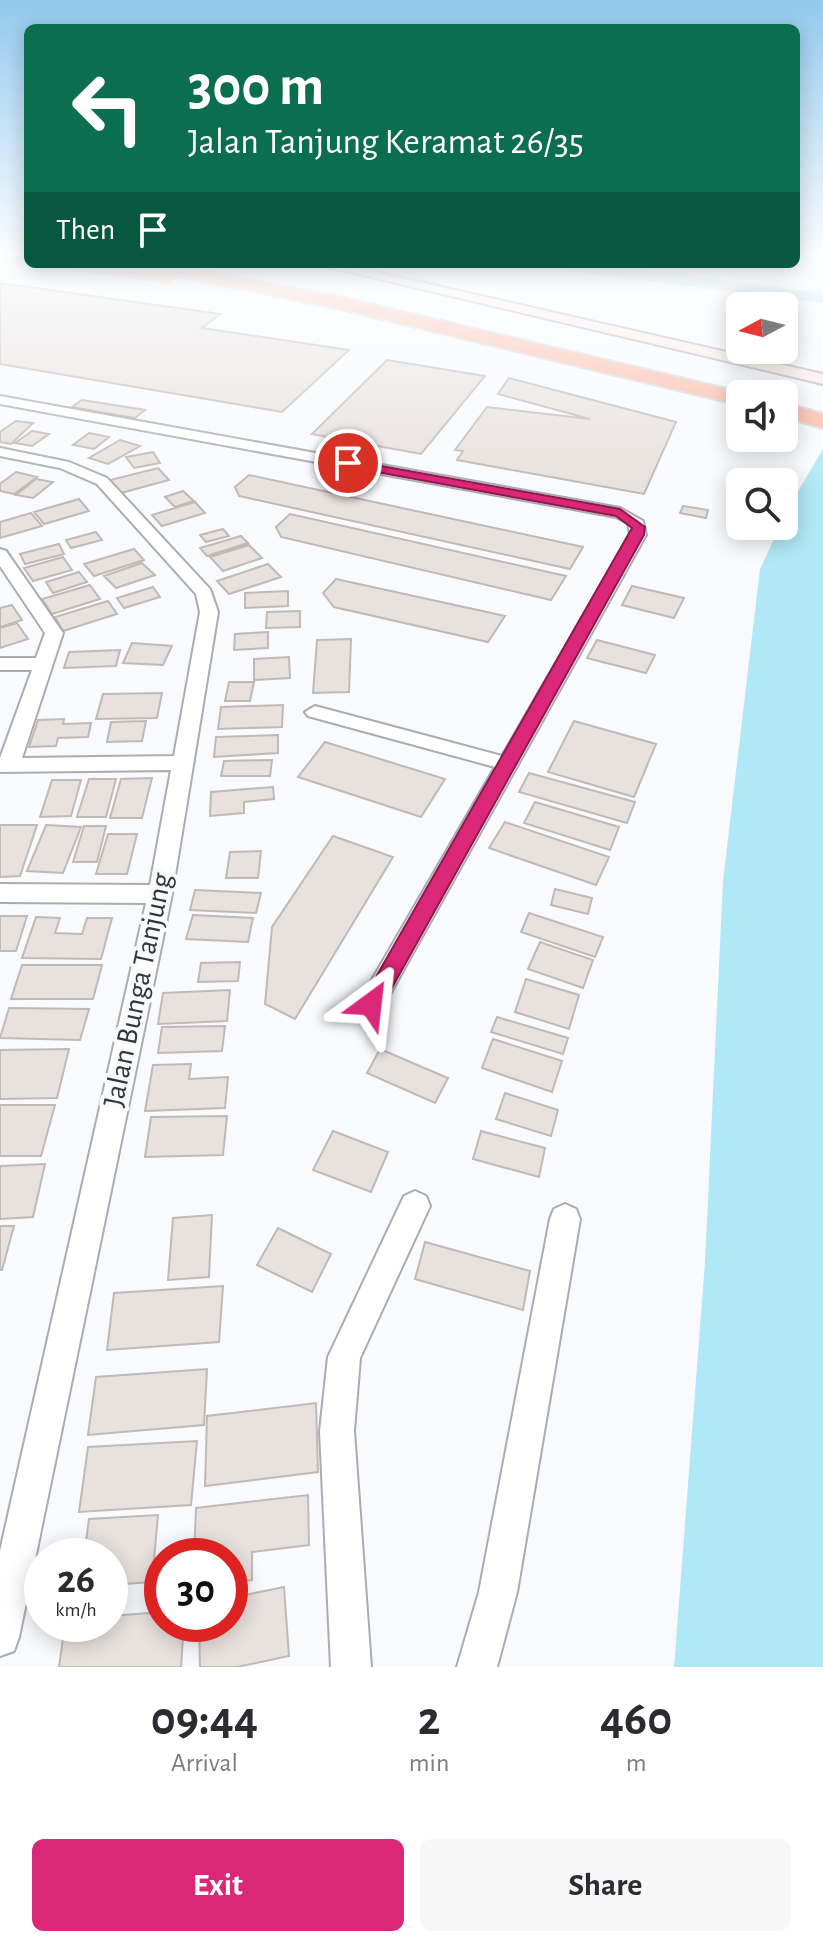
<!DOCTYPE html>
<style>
:root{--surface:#fff;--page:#f7f7f7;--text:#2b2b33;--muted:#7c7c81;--accent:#db2777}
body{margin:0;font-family:"Alegreya Sans",sans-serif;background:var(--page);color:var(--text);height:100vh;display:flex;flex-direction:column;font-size:30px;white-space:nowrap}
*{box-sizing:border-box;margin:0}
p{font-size:26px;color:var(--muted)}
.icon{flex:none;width:44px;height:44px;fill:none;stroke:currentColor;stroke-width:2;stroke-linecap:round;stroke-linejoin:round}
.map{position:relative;height:1667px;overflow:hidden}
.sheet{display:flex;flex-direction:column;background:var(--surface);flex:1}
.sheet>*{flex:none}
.hud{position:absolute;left:24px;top:24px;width:776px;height:244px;border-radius:12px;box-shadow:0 4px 20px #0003;background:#0b6e4f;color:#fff;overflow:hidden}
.needle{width:52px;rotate:263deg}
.fabs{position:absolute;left:726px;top:292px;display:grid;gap:16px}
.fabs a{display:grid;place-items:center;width:72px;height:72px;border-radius:12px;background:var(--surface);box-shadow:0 4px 20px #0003;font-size:40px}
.speed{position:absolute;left:24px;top:1538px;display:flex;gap:16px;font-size:40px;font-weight:700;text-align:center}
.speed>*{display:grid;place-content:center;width:104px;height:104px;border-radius:50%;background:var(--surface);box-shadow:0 4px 20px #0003;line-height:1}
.speed small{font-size:20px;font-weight:400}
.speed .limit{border:12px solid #d22;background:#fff;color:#111}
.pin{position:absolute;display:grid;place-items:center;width:68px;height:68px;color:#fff;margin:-34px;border:4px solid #fff;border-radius:50%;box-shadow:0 2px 8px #0007}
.me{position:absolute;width:88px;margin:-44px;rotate:30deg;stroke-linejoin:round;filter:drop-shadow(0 0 6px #0008)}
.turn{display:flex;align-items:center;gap:28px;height:168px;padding:0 32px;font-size:36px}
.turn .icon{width:104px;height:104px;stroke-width:2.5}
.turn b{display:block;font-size:56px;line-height:68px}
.then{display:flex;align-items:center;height:76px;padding:0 32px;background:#0003;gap:16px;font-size:30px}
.eta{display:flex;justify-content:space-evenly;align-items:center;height:136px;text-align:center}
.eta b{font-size:48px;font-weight:700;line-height:56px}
.button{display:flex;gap:16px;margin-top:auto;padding:16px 32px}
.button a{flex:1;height:92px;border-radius:12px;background:var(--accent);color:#fff;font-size:32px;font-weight:700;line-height:92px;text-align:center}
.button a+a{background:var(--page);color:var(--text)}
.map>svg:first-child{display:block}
</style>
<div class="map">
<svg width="823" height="1667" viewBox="0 0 823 1667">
<rect width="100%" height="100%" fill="#f9fafe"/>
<path fill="#b1e8f7" d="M823,449V1667H674L705,1262L723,881L760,569L780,526H784L791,503Z"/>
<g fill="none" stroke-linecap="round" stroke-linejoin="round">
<path fill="#b1e8f7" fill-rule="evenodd" d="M545,264H593L823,293V303L553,269Z"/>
</g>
<path fill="#e8e1dd" stroke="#c0b9b5" stroke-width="2" d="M0,283L220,314L202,328L349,350L282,412L0,364Z
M387,360L485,376L421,454L312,434Z
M509,378L676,422L644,494L457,460L463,451L455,450L487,407L590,419L498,394Z
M82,400L145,410L135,418L72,407Z
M16,421L33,423L11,444L0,442V432Z
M32,431L49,434L32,446L15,443Z
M89,433L109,437L94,449L73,445Z
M120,440L140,446L108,464L89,458Z
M153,452L160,463L134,468L126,457Z
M158,468L169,480L121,493L110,480Z
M16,472L37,477L14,494L0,491V484Z
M249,475L583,547L570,569L239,496L235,487Z
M36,479L53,482L33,498L16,495Z
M183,491L194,501L175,507L165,497Z
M79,499L89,511L44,524L34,512Z
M195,502L205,513L162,526L152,515Z
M683,506L708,510L706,518L680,513Z
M31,513L42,526L0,538V522Z
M290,514L566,576L551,600L281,537L276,527Z
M223,529L229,536L206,542L200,535Z
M96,532L102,540L71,548L66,540Z
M241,536L248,543L207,556L200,548Z
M59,544L64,554L25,564L20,554Z
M249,545L262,558L223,571L210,557Z
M134,549L144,560L94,576L84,564Z
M63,557L72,570L33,581L24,568Z
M142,563L155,575L116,588L104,576Z
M268,564L281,577L229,594L217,581Z
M79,572L87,582L53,593L46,582Z
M336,579L505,616L488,642L334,607L323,593Z
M90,585L100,599L52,614L42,599Z
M632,586L684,598L674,618L622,605Z
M153,587L160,597L124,608L117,598Z
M288,591V606L245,608V593Z
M108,601L117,614L63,631L55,617Z
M12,605L22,620L0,627V608Z
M300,611V627L266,628L267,612Z
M17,623L28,639L0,648V628Z
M268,632V648L234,650L235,634Z
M351,639L349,692L313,693L317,640Z
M597,640L655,655L646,673L587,658Z
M132,643L172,646L163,665L123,663Z
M120,650L116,666L64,668L69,652Z
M289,657L290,678L254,680V659Z
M229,682H254L250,701H225Z
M162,693L157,718L96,719L103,694Z
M283,705L282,727L218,729L221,707Z
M64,719L63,724L91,723L88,737L58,738L56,746L29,747L38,720Z
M146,721L142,741L107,742L111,722Z
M574,721L656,744L634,797L548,772Z
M278,735V753L214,757L216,737Z
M325,742L445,779L421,817L298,777Z
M272,760L270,776H221L224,761Z
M529,773L635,802L627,823L519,792Z
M152,778L142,818H110L121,779Z
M89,779H116L106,817H77Z
M52,780H81L71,816L40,817Z
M273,787L274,799L244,802V813L210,816L211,792Z
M535,802L619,827L610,850L524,823Z
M505,822L609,857L596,885L489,848Z
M0,825H37L20,876L0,877Z
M46,825L81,827L63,873L27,871Z
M84,826H106L97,862H73Z
M108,834H137L127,874H96Z
M333,836L393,857L295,1019L265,1004L272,927Z
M261,851L258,878H226L230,852Z
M555,889L592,898L588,914L551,905Z
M195,890L261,893L256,913L190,910Z
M529,913L603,937L595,957L521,932Z
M193,915L253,918L248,942L186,939Z
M0,916H27L16,951H0Z
M36,917L60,918L55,933L82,934L87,918H112L101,959L22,958Z
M540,942L593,960L583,988L528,969Z
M240,962L238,981L198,982L201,963Z
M22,965H102L93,999H11Z
M526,979L579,995L569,1029L515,1012Z
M230,990L227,1021L158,1024L163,993Z
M9,1008L89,1009L80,1040L0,1038Z
M497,1017L568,1038L563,1054L491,1032Z
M225,1026L222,1051L158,1053L162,1027Z
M493,1039L562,1061L552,1092L482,1068Z
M69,1049L57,1098L0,1099V1050Z
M380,1049L448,1078L435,1103L367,1073Z
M191,1064L189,1079L228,1077L225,1108L145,1111L153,1065Z
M505,1093L558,1110L551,1136L496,1119Z
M0,1105H55L41,1156H0Z
M227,1116L223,1155L145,1157L151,1117Z
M333,1131L388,1152L371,1192L313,1170Z
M481,1131L545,1148L539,1177L473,1159Z
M45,1164L33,1217L0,1219V1166Z
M212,1215L209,1277L168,1280L173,1218Z
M0,1226H14L2,1270H0Z
M278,1228L331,1254L312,1292L257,1265Z
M425,1242L530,1271L523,1310L415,1279Z
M223,1286L219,1342L107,1350L114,1293Z
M207,1369L204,1425L88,1435L96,1377Z
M316,1403L318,1472L205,1486L207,1416Z
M197,1441L191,1505L79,1512L88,1447Z
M308,1495L309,1545L252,1552V1580L230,1582V1556H194L196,1508Z
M158,1515L152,1582L110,1585V1556H84L89,1519Z
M284,1587L289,1656L237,1667H200L199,1624H230V1598Z
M162,1612V1624H184L181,1667H59L65,1624H110V1616Z"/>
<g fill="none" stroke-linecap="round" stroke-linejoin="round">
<g stroke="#abacb3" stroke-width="4">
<path id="minor" d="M0,396L620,508L643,521L646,535L380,1012L371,1015L362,1012L358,1004L495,767L308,716L305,712L315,706L502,756L630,535L628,523L616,517L0,404Z
M0,448L69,462L107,478L210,589L218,612L172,894L19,1637L14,1651L0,1656V1551L146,903L0,902V884L150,885L171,770L0,772V758L32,670H0V658H36L45,633L0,566V549L6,551L63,633L22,758L174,756L200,612L196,594L97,484L60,468L0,456Z
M415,1191L426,1196L430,1206L360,1358L354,1431L371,1667H331L320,1431L328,1357L404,1196Z
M565,1204L576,1209L580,1219L517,1592L497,1667H457L479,1592L550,1219L554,1209Z"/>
</g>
<g stroke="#abacb3" stroke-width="4">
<path id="secondary" d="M316,264H341L823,374V384Z"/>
</g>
<g stroke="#d7d7d7" stroke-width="4">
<path id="motorway" d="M4,257H28L29,264L6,261Z
M67,264L135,267L133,264H169L345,298L748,394H740V405L345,310L177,276L169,282L76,269Z
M784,403L823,414V428L784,417Z"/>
</g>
<use href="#minor" fill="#fff" fill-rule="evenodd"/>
<use href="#secondary" fill="#fee9e2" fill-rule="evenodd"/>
<use href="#motorway" fill="#fbb69e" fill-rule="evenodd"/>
</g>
<linearGradient id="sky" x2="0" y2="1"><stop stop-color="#92c9ee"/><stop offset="0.52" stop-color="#fcfdff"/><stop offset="1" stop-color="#fcfdff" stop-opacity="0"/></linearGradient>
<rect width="823" height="490" fill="url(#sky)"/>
<path fill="#db2777" stroke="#8e194d" stroke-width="2" d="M348,460L620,509L645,527L644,535L379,1011H364L361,1004L364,998L632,528L616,516L344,466V461Z"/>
<g text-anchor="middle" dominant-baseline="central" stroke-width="8" stroke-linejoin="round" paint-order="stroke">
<g font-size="30" fill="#353638" stroke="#f9fafe">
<text transform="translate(138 990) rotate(-78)">Jalan Bunga Tanjung</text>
</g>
</g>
</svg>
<div class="fabs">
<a><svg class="needle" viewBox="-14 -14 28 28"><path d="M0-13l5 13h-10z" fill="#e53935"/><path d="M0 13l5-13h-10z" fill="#7c7c81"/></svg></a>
<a><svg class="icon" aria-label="sound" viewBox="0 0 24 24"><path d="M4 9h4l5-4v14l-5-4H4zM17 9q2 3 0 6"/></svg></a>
<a><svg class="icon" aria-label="search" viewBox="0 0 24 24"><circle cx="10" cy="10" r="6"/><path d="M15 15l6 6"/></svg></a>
</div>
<div class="speed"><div>26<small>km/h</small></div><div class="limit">30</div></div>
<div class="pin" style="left:348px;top:463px;background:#d93025"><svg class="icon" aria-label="arrive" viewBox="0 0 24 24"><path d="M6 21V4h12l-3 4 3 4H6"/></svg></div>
<svg class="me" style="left:371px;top:1004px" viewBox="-20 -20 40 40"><path d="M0-17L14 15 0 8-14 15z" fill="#db2777" stroke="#fff" stroke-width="4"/></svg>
<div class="hud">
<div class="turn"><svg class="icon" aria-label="left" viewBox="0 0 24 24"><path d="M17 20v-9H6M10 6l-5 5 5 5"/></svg><div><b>300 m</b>Jalan Tanjung Keramat 26/35</div></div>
<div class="then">Then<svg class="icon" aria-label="arrive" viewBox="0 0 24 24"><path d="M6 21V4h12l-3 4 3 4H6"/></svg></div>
</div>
</div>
<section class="sheet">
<div class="eta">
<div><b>09:44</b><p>Arrival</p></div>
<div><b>2</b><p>min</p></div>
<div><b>460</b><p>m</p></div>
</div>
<div class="button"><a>Exit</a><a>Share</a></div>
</section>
